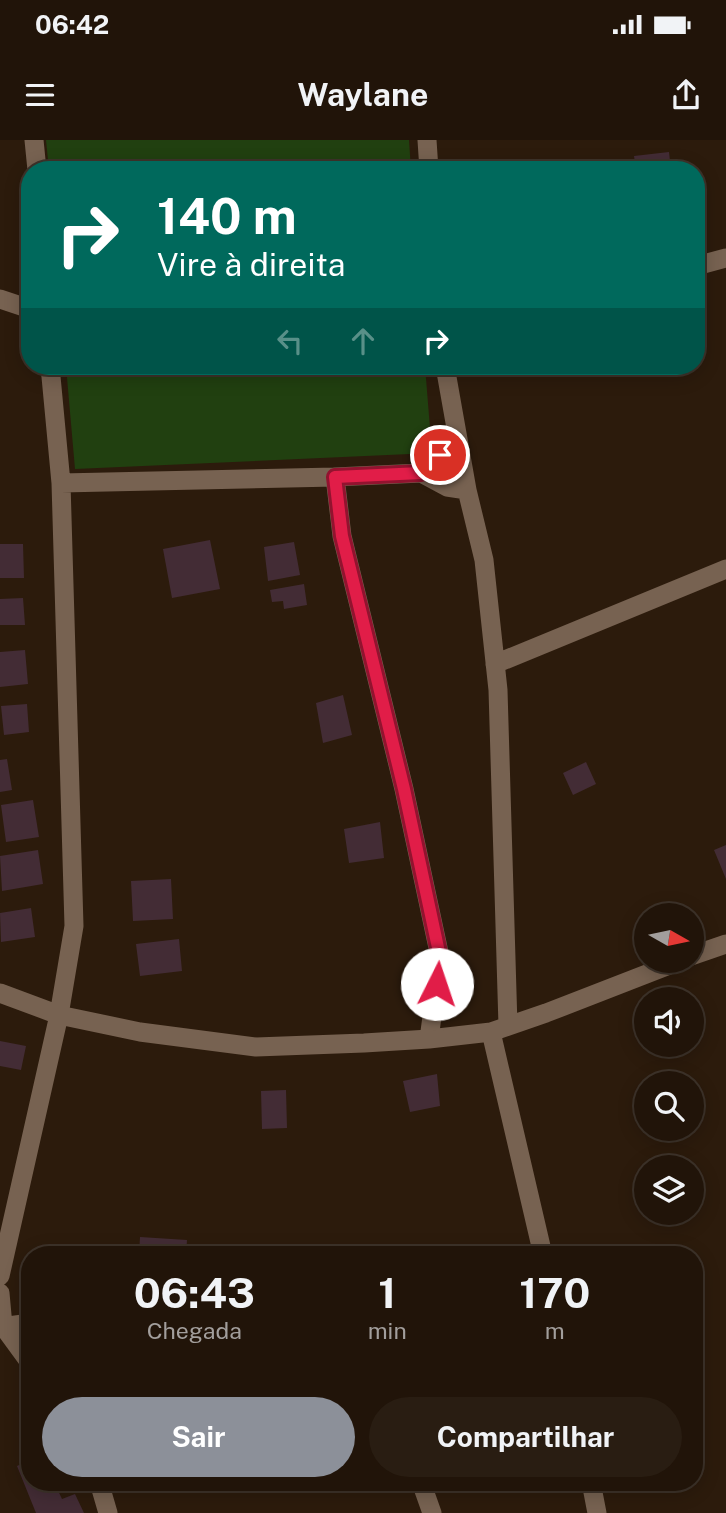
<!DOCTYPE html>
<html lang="pt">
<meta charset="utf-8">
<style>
:root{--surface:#211409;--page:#291d12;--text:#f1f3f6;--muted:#a29e9c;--line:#3e332a;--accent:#8c9099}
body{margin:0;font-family:"Public Sans",sans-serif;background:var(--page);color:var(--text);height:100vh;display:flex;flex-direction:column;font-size:26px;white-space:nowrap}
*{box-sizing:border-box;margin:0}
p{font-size:23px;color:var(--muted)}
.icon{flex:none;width:38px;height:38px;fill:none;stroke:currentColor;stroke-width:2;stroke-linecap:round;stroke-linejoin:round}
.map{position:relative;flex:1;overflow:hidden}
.panel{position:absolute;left:21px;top:1106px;width:682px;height:245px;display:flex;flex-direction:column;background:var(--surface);border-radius:28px;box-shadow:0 4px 18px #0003,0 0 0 2px var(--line)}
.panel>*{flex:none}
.top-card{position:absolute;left:21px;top:21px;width:684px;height:214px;border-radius:28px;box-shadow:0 4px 18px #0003,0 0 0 2px var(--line);background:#00695c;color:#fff;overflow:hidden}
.needle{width:46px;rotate:99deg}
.buttons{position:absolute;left:634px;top:763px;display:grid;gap:14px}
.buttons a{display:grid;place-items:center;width:70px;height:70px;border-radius:50%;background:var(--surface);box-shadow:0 4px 18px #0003,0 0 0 2px var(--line);font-size:35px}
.pin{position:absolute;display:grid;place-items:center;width:60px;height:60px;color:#fff;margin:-30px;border:4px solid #fff;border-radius:50%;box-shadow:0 2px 7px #0007}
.me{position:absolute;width:77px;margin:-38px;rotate:4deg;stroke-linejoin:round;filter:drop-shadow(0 0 5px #0008)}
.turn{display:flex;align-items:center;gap:24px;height:147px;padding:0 21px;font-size:32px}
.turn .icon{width:91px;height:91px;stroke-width:2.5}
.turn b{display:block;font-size:49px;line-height:60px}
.lanes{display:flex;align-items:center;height:66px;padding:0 21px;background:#0003;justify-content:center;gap:35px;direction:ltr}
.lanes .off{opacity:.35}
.eta{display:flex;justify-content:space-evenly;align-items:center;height:119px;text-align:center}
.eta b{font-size:42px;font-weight:700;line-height:49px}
.button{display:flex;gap:14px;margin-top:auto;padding:14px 21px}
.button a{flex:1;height:80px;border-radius:42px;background:var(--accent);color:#fff;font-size:28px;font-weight:700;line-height:80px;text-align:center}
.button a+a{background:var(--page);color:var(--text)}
.status{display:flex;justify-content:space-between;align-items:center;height:49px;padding:0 35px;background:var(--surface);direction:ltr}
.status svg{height:19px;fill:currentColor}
header{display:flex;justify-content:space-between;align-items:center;height:91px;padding:0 21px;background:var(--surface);font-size:32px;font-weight:700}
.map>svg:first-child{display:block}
</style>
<div class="status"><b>06:42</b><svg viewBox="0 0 49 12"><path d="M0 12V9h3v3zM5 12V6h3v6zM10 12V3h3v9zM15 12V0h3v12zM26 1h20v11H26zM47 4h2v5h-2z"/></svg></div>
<header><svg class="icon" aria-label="menu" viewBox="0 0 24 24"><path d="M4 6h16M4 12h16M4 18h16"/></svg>Waylane<svg class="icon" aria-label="share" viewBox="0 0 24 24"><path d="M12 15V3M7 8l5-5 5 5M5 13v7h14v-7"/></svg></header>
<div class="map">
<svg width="726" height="1373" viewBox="0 0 726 1373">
<rect width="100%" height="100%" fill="#2c1b0c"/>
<path fill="#214010" d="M46,0H409L411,30H49Z
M66,226H425L432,313L75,329Z"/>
<path fill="#432c35" d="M669,12L671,30H636L634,16Z
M210,400L220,449L172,458L163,409Z
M294,402L300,435L268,441L264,407Z
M0,404H23L24,438H0Z
M304,444L307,465L284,469L283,461L272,462L270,450Z
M23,458L25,485H0V459Z
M25,510L28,544L0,547V512Z
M343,555L352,595L323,603L316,563Z
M27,564L29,592L4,595L1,566Z
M7,619L12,650L0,652V620Z
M586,622L596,644L573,655L563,633Z
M33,660L39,697L6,702L1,665Z
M380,682L384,718L349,723L344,689Z
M726,705V739L714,710Z
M38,710L43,744L2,751L0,716Z
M171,739L173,779L133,781L131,741Z
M31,768L35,797L1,802L0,773Z
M179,799L182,831L140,836L136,804Z
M0,901L26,906L21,930L0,926Z
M437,934L440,966L410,972L403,941Z
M286,950L287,988L262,989L261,951Z
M140,1097L187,1100L186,1115H139Z
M30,1320V1342H54L62,1359L75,1354L84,1373H36L17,1326Z"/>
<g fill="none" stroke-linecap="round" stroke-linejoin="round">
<path stroke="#776251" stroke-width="19" d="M34,0L37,30
M427,0L429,30
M696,126L726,118
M0,159L30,169
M445,226L467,350L484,420L498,550L508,886
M421,333L458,298
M61,343L335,337
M495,524L726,429
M691,816L726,804
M0,853L59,875L140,892L256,907L364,903L429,899L491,892L546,873L680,821
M491,892L543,1115
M429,899L440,817L404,649L342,396L335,337L421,333L447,347L467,350
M0,1136L59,875L74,786L61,343L50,226
M0,1153L3,1186L30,1223
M0,1187L30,1183
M99,1342L108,1373
M421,1342L432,1373
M591,1342L597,1373"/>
</g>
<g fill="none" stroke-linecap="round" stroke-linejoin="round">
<g stroke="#92132f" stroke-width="18">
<path id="route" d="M437,844L440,817L404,649L342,396L335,337L421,333L440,315"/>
</g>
<use href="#route" stroke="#e11d48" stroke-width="12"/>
</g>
</svg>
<div class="buttons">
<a><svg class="needle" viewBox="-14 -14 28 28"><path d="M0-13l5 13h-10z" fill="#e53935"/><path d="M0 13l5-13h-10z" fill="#a29e9c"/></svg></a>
<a><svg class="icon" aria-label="sound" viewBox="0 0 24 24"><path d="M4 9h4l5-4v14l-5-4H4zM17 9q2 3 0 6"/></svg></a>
<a><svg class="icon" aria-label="search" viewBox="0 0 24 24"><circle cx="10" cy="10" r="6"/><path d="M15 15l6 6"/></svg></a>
<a><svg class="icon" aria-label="layers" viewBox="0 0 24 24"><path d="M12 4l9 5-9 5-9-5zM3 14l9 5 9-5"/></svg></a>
</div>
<div class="pin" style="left:440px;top:315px;background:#d93025"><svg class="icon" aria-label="arrive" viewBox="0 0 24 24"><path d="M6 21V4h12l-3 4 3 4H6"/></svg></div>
<svg class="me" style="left:437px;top:844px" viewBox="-20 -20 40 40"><circle r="19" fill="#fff"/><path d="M0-13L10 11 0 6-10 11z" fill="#e11d48"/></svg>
<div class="top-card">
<div class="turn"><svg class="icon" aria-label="right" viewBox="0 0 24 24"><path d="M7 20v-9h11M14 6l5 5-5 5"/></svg><div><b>140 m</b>Vire à direita</div></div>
<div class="lanes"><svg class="icon off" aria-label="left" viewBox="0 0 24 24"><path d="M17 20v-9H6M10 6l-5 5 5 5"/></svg><svg class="icon off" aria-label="ahead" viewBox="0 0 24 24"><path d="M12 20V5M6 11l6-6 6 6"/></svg><svg class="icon" aria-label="right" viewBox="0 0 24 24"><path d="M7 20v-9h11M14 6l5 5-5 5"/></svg></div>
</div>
<section class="panel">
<div class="eta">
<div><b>06:43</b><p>Chegada</p></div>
<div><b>1</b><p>min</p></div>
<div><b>170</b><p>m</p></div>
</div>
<div class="button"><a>Sair</a><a>Compartilhar</a></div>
</section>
</div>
